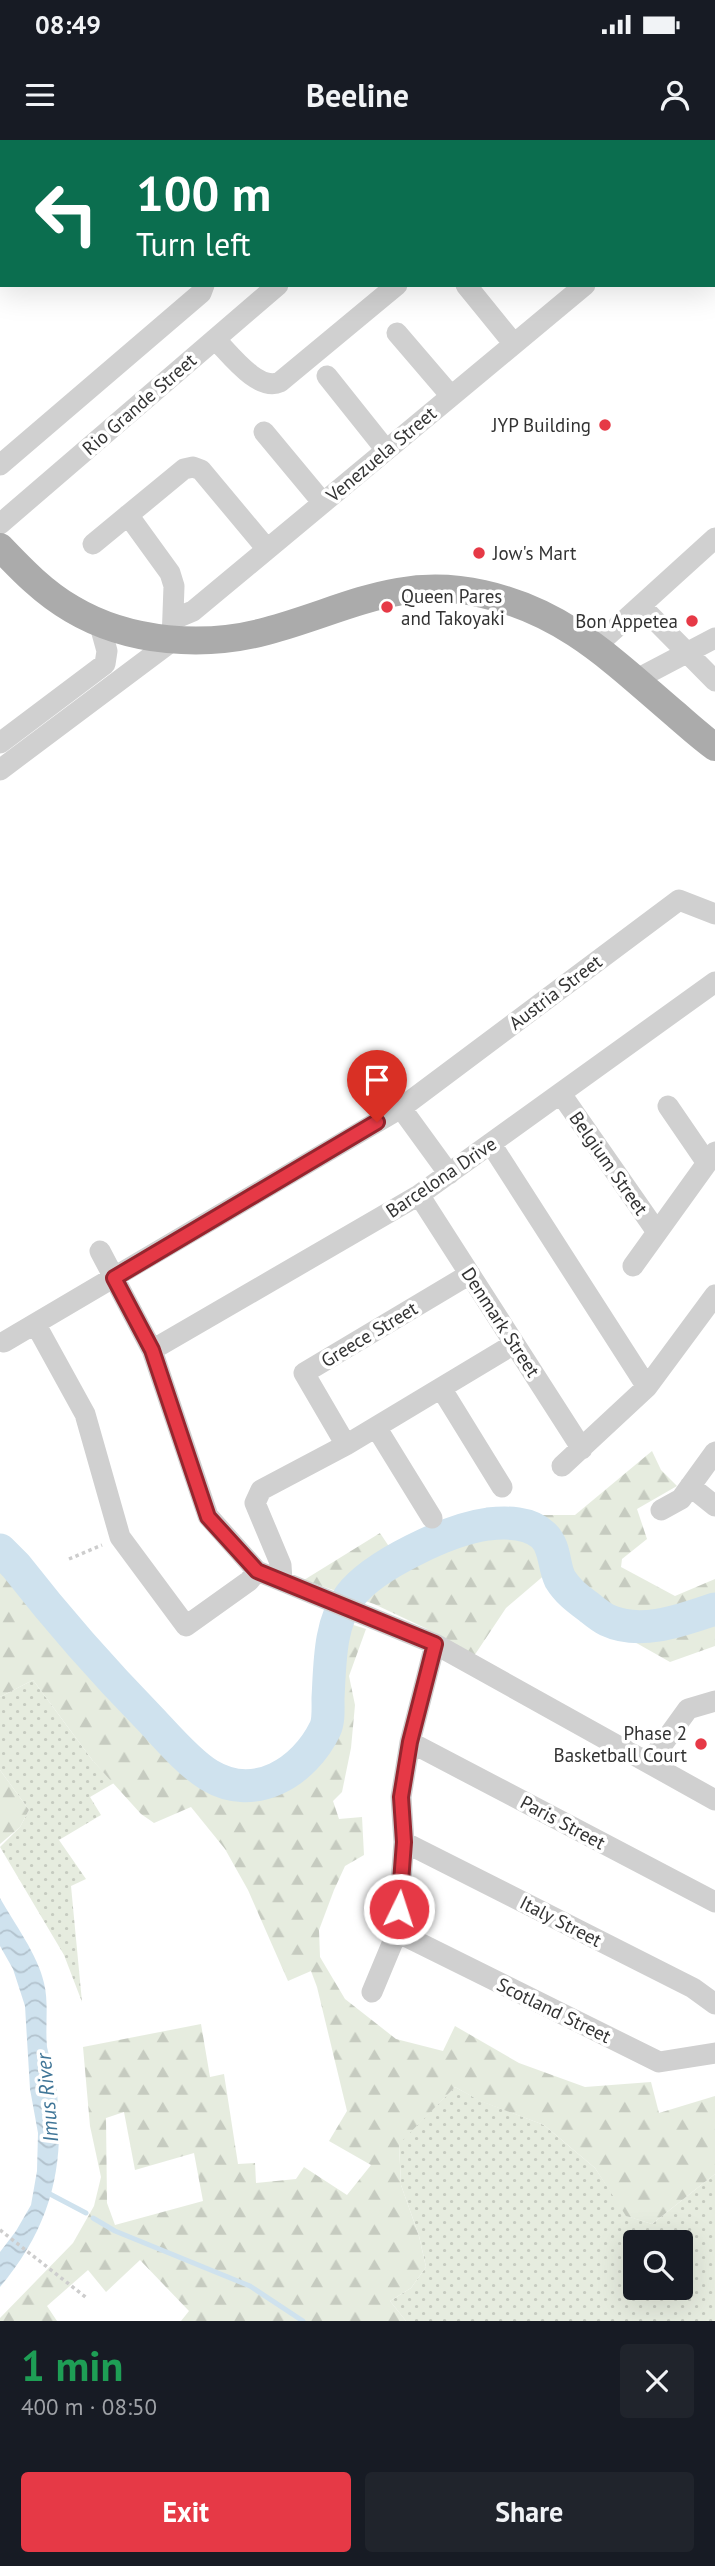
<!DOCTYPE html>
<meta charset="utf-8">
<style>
:root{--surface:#171b24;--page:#20242c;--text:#f1f3f6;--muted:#9ea1a6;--accent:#e63946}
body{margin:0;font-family:"PT Sans",sans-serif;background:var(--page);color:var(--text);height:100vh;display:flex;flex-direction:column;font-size:26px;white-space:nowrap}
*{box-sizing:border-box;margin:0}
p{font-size:23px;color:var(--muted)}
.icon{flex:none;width:38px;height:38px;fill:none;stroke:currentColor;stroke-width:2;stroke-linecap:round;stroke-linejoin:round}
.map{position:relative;height:2181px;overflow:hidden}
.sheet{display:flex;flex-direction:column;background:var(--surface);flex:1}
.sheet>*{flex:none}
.top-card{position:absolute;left:0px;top:0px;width:716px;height:147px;box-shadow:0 7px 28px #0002;background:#0b6e4f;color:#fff;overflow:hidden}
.fabs{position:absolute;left:623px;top:2090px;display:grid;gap:14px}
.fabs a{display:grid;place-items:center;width:70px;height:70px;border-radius:7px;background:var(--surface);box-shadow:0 7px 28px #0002;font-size:35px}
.pin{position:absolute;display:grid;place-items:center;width:60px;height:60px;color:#fff;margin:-72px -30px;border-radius:50% 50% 50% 0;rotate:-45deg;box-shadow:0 0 7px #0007}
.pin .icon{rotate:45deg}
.me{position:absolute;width:77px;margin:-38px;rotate:4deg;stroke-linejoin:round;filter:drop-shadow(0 0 5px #0008)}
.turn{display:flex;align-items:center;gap:24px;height:147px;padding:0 21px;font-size:32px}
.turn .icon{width:91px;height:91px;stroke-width:2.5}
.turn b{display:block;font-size:49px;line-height:60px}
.round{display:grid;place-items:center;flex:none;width:74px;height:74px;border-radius:7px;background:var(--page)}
.summary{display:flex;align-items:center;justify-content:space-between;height:119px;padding:0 21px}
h1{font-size:42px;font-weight:700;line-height:52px;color:#1e9e55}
.action{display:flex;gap:14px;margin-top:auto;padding:14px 21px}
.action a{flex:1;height:80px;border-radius:7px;background:var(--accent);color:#fff;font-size:28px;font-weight:700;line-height:80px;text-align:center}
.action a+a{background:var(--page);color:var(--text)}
.status{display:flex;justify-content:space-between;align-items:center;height:49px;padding:0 35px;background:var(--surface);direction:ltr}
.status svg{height:19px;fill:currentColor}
header{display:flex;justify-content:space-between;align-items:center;height:91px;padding:0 21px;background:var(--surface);font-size:32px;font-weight:700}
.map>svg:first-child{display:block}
</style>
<div class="status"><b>08:49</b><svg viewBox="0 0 49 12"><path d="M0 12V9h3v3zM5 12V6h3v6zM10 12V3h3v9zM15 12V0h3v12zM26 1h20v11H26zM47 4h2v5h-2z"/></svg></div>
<header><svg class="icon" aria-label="menu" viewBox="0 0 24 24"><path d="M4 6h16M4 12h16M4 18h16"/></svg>Beeline<svg class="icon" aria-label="person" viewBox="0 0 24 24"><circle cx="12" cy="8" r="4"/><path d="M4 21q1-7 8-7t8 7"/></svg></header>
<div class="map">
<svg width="715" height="2181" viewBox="0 0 715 2181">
<defs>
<pattern id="grass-dots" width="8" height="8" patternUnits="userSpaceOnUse" patternTransform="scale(1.75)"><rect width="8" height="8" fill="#e6ecdf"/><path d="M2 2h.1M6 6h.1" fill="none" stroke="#c6cbc0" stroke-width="1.8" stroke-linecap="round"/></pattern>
<pattern id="forest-firs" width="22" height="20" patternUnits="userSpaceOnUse" patternTransform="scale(1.75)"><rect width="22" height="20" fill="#e6ecdf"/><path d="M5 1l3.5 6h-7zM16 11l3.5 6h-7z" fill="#c6cbc0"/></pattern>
<pattern id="water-waves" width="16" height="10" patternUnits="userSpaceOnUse" patternTransform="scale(1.75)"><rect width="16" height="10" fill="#cfe2ee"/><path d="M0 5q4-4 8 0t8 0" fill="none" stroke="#b2c2cd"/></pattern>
</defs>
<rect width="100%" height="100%" fill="#fff"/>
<path fill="url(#grass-dots)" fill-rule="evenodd" d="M33,1540L93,1621L114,1643L90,1657L101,1675L59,1700L86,1739L71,1746L82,1862L64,1815L0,1707L20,1687L29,1670L0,1630V1557Z
M455,1947L481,1961L544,1985L595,2028L627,2076L652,2084L715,2034V2181H406L390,2161L411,2148L426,2127L419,2096L401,2045L399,2003ZM635,2102H681V2147H635Z"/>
<path fill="url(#forest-firs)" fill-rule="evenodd" d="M652,1311L661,1330L677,1346L637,1369L647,1399L622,1419L621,1427L675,1456L715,1439V1506L670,1522L601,1483L564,1457L547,1433L506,1468L474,1516L425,1488L374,1464L304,1440L380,1393L390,1408L497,1367L543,1375H575Z
M0,1399L152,1570L197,1617L220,1632L242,1634L267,1633L291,1620L310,1599L321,1569L322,1475L366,1489L349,1536L355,1565L351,1608L342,1652L333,1661L339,1679L362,1677L364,1715L345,1726L334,1750L319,1790L320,1817L345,1859L396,1899L443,1911L455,1886L519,1923L585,1947L651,1942L659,1973L715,1956V2034L652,2084L626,2076L595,2028L544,1985L480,1961L455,1947L399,2004L401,2045L419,2096L426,2127L411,2148L390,2161L406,2181H181L189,2171L140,2120L106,2152L88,2130L47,2166L57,2181H0V2178L73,2103L94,2066L101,2037L90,1986L83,1907L201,1884L210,1937L224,1934L238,2024L255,2023L256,2043L296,2039L304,2027L347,2055L371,2025L329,2001L347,1971L317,1847L311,1831L288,1841L248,1750L225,1709L191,1667L154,1683L141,1674L93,1621L33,1540L0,1557ZM124,1972L135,2030L194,2013L203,2061L115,2085L107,2063L106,1978Z
M0,1630L29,1670L20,1687L0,1704Z"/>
<path fill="url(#water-waves)" d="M0,1758C14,1783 38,1815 44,1843C49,1863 45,1886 47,1907C49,1917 53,1927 55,1938C67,2019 54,2083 0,2147V2112L16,2091L31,2065L37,2031L38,1993L30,1949L25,1866L13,1829L0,1806Z"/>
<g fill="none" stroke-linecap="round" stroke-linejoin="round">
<path stroke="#cfe2ee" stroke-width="5" d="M48,2053L86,2073
M93,2078L115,2091L250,2146L303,2181"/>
<path stroke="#cfe2ee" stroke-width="33" d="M0,1410L16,1426C58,1480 103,1531 151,1580C167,1597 189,1623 209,1635C255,1663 304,1632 325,1589C329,1581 328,1568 328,1558C330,1525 329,1484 350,1456C373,1425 450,1389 488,1384C507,1382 529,1382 543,1395C556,1407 553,1425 560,1439C568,1452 578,1459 590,1468C595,1472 601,1477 607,1480C641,1496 682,1480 715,1469"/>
<path stroke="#cdcdcd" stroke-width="3.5" stroke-dasharray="3.5 3.5" stroke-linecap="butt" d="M69,1419L102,1405
M0,2090L88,2159"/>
<path stroke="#d0d0d0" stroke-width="21" d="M667,0L668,2
M89,2L90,0
M330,2L332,0
M449,2L451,0
M570,2L572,0
M714,39L715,38
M0,90L2,88
M466,145L514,204
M397,193L451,256
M215,199C230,214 258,252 280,242L397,145
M327,236L386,310
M264,292L323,363
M0,325L201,153L204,145
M0,384L278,145
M93,404L184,329L193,327L201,330L267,409
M641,466L715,541
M174,479L193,471L585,145
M596,506L715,398
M635,540L715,498
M0,603L105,524L107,511L99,482
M0,630L172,501L174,446L170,433L128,375
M561,954L657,1092
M668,966L707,1023
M401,968L449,1034
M491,1004L647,1247
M419,1055L582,1309
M100,1111L152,1210L208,1376L257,1431L435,1504L715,1660
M633,1126L715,1012
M36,1185L85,1274L120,1397L186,1486L249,1441L257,1431
M4,1202L401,968L679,760L715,774
M152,1210L419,1055L715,842
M441,1248L502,1347
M376,1287L432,1378
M346,1305L304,1233L470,1134
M562,1326L647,1247L715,1155
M690,1346L715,1366
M661,1370L681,1359L715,1312
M282,1441L281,1425L255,1363L261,1350L346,1305L514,1204
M410,1602L715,1762
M649,1623L688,1569L715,1561
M404,1702L693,1848L715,1864
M397,1792L659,1922L715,1913
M372,1852L397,1792L404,1702L401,1657L410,1602L435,1504"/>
<path stroke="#ababab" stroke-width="28" d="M0,407C22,430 44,453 72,469C129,503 205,508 267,491C345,470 399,435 483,454C565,472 613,521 674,573C688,585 701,597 715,607"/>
</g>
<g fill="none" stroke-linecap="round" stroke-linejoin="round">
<g stroke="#96252e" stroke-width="18">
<path id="route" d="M377,982L114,1138L152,1210L208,1377L257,1431L435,1504L410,1602L401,1657L404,1702L399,1769"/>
</g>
<use href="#route" stroke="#e63946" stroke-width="12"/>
</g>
<g fill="#e63946" stroke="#fff" stroke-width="2.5">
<circle cx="605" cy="285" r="7"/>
<circle cx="479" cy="413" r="7"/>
<circle cx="387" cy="467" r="7"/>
<circle cx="692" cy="481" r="7"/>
<circle cx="701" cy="1604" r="7"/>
</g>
<g text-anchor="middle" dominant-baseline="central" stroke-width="7" stroke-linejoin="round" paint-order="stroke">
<g font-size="19" fill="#333" stroke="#fff">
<text transform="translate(139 264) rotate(-41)">Rio Grande Street</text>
<text transform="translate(381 314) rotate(-40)">Venezuela Street</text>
<text transform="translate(555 852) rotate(-37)">Austria Street</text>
<text transform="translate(609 1023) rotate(55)">Belgium Street</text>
<text transform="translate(441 1037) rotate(-34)">Barcelona Drive</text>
<text transform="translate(501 1182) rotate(57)">Denmark Street</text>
<text transform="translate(369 1194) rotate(-31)">Greece Street</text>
<text transform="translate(563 1682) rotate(28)">Paris Street</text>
<text transform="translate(561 1781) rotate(27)">Italy Street</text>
<text transform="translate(554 1870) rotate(26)">Scotland Street</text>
</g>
<g font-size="19" fill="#333" stroke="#fff" text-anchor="end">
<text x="591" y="285">JYP Building</text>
<text x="493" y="413" text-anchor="start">Jow's Mart</text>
<text x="401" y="456" text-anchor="start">Queen Pares<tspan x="401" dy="22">and Takoyaki</tspan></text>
<text x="678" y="481">Bon Appetea</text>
<text x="687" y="1593">Phase 2<tspan x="687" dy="22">Basketball Court</tspan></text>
</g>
<g font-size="21" font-style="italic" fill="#3f7597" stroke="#fff">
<text transform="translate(47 1958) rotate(-95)">Imus River</text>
</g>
</g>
</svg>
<div class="fabs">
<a><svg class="icon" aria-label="search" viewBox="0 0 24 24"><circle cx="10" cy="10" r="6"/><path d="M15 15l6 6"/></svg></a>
</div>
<div class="pin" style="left:377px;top:982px;background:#d93025"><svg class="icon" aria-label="arrive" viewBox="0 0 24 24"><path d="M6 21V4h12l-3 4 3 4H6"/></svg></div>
<svg class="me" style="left:399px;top:1769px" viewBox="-20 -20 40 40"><circle r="17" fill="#e63946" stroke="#fff" stroke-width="3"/><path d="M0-11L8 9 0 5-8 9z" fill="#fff"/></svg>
<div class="top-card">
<div class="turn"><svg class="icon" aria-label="left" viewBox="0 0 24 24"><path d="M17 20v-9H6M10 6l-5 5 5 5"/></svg><div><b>100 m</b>Turn left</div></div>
</div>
</div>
<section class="sheet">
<div class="summary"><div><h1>1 min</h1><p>400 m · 08:50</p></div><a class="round"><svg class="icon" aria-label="close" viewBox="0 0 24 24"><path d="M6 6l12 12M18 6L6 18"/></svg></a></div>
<div class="action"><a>Exit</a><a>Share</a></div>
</section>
